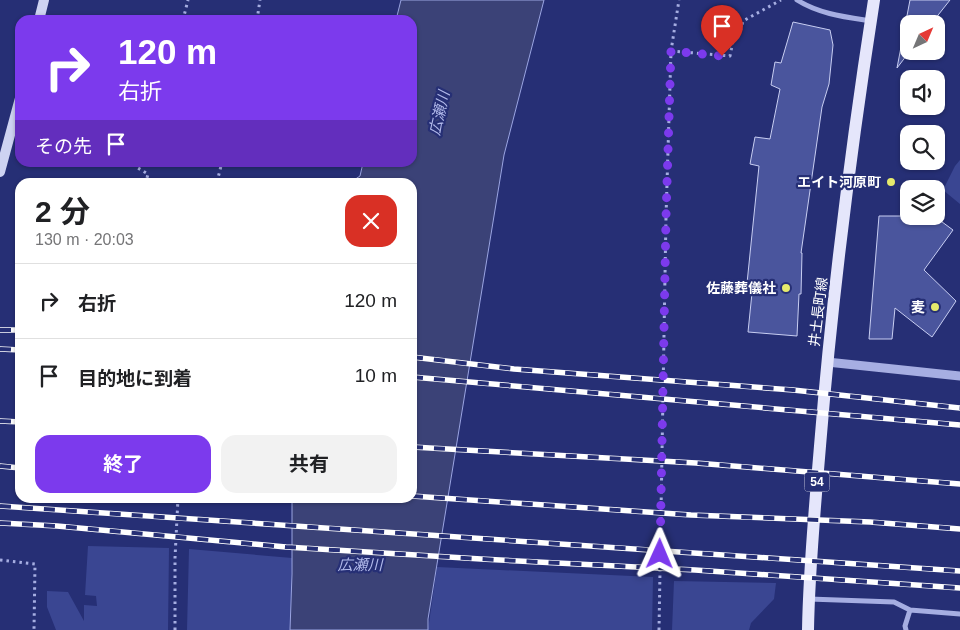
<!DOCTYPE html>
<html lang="ja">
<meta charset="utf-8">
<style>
:root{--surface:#fff;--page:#f2f2f2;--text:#202124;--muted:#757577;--line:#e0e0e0;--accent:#7c3aed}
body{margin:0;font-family:Arial,"Noto Sans JP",sans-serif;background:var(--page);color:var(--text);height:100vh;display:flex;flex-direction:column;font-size:19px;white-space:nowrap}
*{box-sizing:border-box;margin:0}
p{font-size:16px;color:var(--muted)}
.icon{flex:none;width:28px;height:28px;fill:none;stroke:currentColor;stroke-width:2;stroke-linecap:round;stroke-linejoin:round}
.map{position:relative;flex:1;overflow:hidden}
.sheet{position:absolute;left:15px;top:178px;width:402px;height:325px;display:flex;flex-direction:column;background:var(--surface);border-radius:15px;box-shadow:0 1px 4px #0004}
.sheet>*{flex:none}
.guide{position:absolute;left:15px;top:15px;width:402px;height:152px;border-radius:15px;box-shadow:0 1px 4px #0004;background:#7c3aed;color:#fff;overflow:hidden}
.needle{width:32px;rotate:44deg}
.tools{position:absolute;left:900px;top:15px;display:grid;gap:10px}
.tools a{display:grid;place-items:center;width:45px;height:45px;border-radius:10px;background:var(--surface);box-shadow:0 1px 4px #0004;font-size:25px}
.pin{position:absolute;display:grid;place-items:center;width:42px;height:42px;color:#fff;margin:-51px -21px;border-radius:50% 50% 50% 0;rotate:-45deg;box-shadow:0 0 5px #0007}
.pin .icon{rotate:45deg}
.me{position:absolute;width:55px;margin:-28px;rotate:1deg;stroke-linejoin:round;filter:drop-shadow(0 0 4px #0008)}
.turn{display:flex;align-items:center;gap:18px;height:105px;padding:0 20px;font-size:22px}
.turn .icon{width:65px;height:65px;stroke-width:2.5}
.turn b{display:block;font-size:35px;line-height:42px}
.then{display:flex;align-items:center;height:48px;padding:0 20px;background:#0003;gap:10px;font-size:19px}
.round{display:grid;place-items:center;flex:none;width:52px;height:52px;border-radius:15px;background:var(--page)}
.headline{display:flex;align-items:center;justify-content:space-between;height:85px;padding:0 20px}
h1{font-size:30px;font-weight:700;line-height:38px}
.primary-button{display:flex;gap:10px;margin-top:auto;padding:10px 20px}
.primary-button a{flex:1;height:58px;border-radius:15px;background:var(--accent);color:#fff;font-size:20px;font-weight:700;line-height:58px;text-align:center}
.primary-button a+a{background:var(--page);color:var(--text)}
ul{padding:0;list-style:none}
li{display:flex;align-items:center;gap:15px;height:75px;padding:0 20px;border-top:1px solid var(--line)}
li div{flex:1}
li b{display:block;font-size:19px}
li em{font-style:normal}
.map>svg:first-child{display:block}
</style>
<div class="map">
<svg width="960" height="630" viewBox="0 0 960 630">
<rect width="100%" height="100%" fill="#262f75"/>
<path fill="#3a4692" d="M960,160V204L943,190L955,166Z
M88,546L169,548L168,630H56L47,607V591L68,592L84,621V605L97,606L96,596L85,595Z
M189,549L292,558L290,630H187Z
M437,567L653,577L652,630H428Z
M674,581L776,583L774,599L751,623L749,630H672Z"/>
<path fill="#3b4277" stroke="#9ba5e2" d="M401,0H544L504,155L428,619V630H290L292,574V498H412V182H351L360,176L363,163L412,162V20H396Z"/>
<path fill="#4a559d" stroke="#c8cef2" d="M910,0H950L931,24H909V51H910L897,68Z
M793,22L830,30L833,45L829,84L822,107L801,253H802L801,294H799L797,336L748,332L752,293H746L759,166L750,164L755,137L770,139L780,89L771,85L775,62L781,63Z
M879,216H934L953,230L924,270L956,301L932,337L895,308L892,339H869Z"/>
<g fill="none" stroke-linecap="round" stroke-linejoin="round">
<path stroke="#a6aee2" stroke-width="3" stroke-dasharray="2.5 4" stroke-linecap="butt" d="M183,20L188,0
M257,20L260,0
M671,51L730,56L735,31L740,32L743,21L781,0
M140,162L138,168L148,174L146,182
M217,182L222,162
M0,560L35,564L34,630
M175,630V558L178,498
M659,630L666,217L671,51L679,0"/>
<path stroke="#a6aee2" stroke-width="5" d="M797,0C819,14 845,17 871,21
M809,599L894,602L910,610L960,614
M906,630L905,626L910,610"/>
<path stroke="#a6aee2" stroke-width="9" d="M827,362L960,376"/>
<path stroke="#ced3f2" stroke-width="10" d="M39,20L44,0
M0,172L20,98"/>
<path stroke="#e5e6fb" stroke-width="12" d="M808,630C809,568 815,507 820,446C832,297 851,148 874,0"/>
<g stroke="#fff" stroke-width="5.5">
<path id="rail" d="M0,330H20
M0,349L20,350
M412,357L514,369L793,390L960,408
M412,377L960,425
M0,421L20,422
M412,447L696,463L960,484
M0,466L20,468
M412,496L691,515L870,522L960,529
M0,506L960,571
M0,523L57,526L286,547L481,559L695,570L960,588"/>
</g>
<use href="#rail" stroke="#262f75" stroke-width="4" stroke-dasharray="11" stroke-linecap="butt"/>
</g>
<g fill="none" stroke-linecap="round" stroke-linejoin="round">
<path stroke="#7c3aed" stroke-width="9" stroke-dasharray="0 16.2" d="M660,554L666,217L671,51L722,56"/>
</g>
<g fill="#e6ea6c" stroke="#262f75" stroke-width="2">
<circle cx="891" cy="182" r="5"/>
<circle cx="786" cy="288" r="5"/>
<circle cx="935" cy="307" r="5"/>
</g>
<g text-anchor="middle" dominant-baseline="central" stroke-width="4.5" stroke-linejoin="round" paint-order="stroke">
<rect fill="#262f75" stroke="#bec1d6" stroke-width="1" x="804.5" y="472.5" width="25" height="19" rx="4"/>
<g font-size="12" font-weight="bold" fill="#fff">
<text x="817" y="482">54</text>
</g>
<g font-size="14" font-weight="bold" fill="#fff" stroke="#262f75" text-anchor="end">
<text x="881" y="182">エイト河原町</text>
<text x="776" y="288">佐藤葬儀社</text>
<text x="925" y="307">麦</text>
</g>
<g font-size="14" fill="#fff" stroke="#262f75">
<text transform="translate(818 312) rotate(-83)">井土長町線</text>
</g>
<g font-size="15" font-style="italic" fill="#b1b9ea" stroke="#262f75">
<text transform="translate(439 113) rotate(-77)">広瀬川</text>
<text x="360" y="564">広瀬川</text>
</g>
</g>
</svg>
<div class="tools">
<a><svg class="needle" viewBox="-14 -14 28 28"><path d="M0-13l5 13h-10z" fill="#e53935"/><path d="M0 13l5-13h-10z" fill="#757577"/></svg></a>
<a><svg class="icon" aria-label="sound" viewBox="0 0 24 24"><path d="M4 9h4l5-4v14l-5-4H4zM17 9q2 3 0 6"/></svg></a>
<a><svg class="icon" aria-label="search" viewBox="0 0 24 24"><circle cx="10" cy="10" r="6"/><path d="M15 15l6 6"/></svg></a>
<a><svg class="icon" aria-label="layers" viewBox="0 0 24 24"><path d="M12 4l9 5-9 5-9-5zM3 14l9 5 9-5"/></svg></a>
</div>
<div class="pin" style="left:722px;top:56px;background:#d93025"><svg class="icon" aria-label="arrive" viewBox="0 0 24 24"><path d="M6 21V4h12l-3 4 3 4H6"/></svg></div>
<svg class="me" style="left:660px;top:554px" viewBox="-20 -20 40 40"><path d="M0-17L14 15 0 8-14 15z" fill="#7c3aed" stroke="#fff" stroke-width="4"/></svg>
<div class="guide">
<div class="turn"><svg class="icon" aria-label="right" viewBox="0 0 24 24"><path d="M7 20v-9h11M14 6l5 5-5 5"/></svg><div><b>120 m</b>右折</div></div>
<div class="then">その先<svg class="icon" aria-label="arrive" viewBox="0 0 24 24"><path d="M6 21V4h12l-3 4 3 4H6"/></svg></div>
</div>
<section class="sheet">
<div class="headline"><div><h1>2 分</h1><p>130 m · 20:03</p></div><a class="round" style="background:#d93025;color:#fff"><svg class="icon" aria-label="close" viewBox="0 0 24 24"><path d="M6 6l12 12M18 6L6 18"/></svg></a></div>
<ul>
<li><svg class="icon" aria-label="right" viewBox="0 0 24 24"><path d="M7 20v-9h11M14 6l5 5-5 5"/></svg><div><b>右折</b></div><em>120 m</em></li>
<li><svg class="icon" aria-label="arrive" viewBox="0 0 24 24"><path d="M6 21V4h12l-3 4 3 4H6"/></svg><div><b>目的地に到着</b></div><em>10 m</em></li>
</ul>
<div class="primary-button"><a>終了</a><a>共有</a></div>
</section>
</div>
